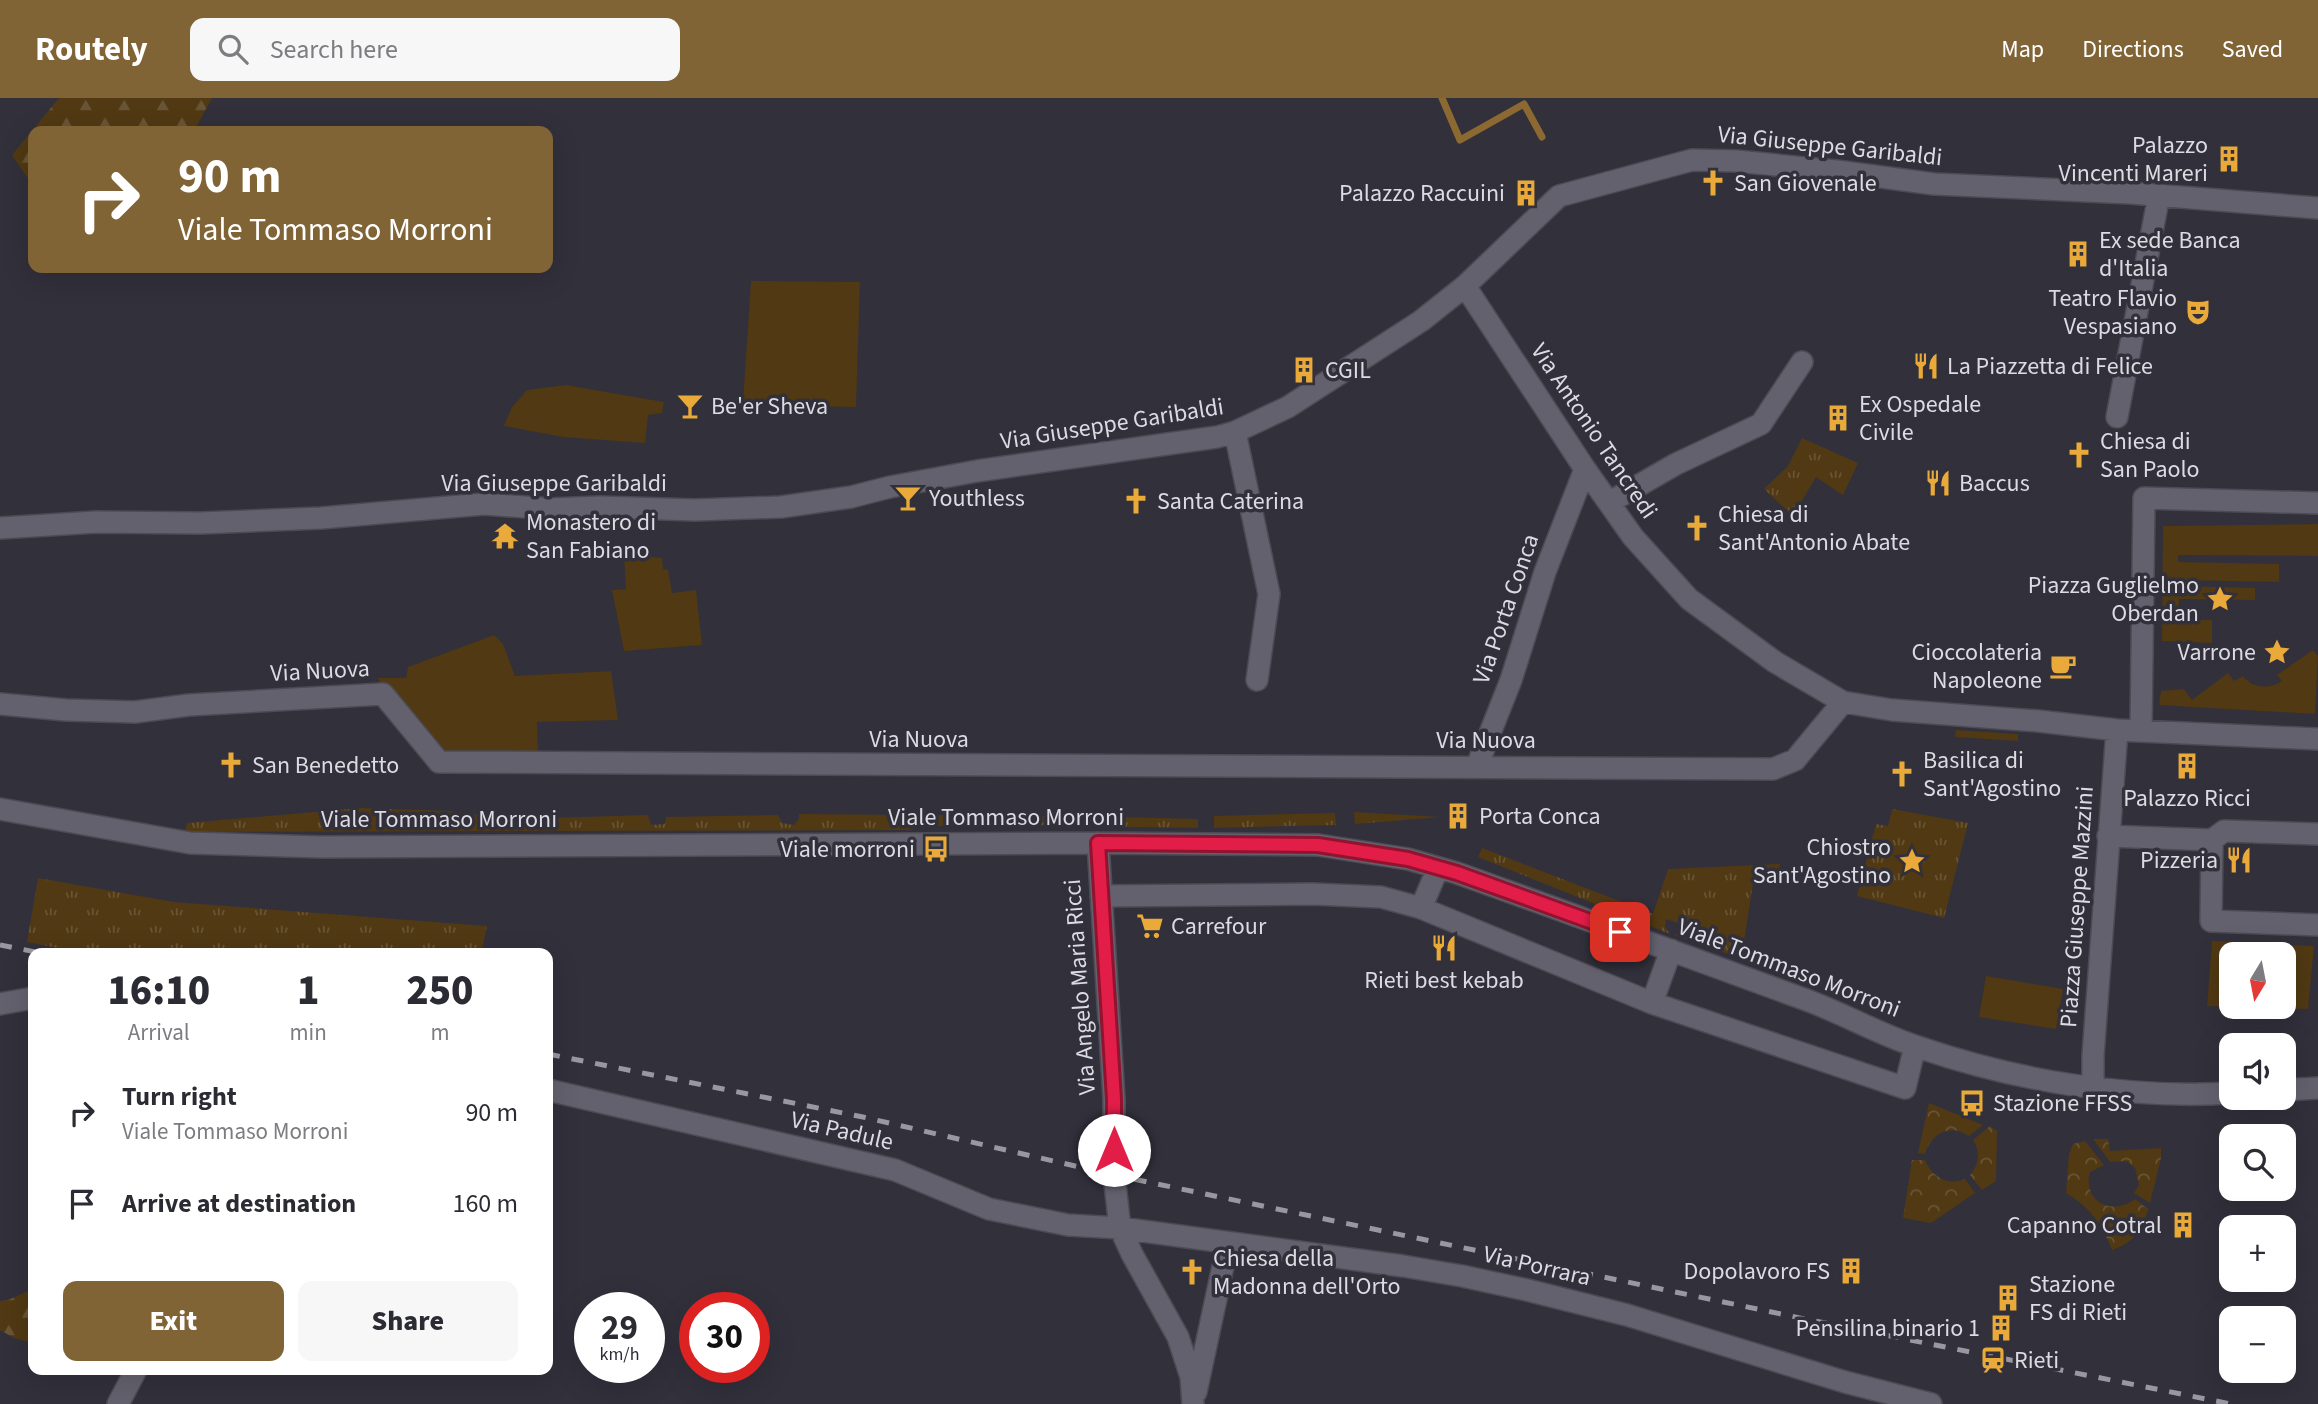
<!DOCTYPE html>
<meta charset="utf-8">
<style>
:root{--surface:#fff;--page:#f7f7f7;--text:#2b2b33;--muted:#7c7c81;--accent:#816436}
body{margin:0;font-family:"Source Sans 3",sans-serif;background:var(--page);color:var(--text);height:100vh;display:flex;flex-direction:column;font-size:26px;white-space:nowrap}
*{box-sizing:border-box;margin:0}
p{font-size:23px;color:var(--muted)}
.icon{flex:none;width:38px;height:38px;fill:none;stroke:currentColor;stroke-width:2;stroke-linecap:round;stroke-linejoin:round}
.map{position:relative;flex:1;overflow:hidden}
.details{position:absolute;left:28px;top:850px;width:525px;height:427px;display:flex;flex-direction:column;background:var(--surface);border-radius:14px;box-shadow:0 7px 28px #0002}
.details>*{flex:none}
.guide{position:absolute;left:28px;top:28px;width:525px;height:147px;border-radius:14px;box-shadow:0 7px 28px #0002;background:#816436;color:#fff;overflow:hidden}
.needle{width:46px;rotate:190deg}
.fabs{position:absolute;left:2219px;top:844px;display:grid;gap:14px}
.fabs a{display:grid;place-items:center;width:77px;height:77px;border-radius:14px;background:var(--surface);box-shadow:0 7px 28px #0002;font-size:35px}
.speed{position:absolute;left:574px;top:1194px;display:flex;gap:14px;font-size:35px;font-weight:700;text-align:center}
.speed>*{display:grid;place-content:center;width:91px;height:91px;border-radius:50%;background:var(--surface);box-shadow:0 7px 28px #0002;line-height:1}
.speed small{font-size:18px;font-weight:400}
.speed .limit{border:10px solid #d22;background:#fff;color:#111}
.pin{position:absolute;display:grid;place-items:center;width:60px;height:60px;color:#fff;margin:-30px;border-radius:14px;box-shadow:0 4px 10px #0006}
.me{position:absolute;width:77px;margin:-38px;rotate:0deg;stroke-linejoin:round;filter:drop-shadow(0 0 5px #0008)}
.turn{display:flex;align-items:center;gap:24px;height:147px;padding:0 35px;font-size:32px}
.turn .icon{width:91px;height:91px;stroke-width:2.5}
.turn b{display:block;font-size:49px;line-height:60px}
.eta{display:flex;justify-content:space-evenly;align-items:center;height:119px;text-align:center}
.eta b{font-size:42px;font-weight:800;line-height:49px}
.action{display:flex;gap:14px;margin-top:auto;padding:14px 35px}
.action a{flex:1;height:80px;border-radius:14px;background:var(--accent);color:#fff;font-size:28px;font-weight:800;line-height:80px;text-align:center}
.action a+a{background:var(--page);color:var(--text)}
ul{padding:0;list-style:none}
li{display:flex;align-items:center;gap:21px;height:91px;padding:0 35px}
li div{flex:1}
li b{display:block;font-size:26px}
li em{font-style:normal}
header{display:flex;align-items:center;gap:42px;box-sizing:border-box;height:98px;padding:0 35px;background:var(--accent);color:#fff}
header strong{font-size:33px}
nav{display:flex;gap:38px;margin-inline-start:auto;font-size:24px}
.search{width:490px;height:63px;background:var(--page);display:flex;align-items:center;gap:18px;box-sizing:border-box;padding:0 24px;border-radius:14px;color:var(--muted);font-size:26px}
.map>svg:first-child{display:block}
</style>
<header>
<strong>Routely</strong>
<div class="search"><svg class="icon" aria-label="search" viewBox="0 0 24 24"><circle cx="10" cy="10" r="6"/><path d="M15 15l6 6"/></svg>Search here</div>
<nav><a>Map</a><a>Directions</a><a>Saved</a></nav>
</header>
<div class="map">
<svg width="2318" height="1306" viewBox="0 0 2318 1306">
<defs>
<pattern id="grass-tufts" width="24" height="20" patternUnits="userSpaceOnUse" patternTransform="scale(1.75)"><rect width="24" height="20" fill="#503913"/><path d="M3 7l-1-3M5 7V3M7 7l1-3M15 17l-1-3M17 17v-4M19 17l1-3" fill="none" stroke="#695535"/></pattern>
<pattern id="forest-firs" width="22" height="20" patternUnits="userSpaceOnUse" patternTransform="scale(1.75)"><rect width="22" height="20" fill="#503913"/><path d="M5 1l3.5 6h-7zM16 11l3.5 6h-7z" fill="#695535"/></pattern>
<pattern id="park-crowns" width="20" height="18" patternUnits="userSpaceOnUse" patternTransform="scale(1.75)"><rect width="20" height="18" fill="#503913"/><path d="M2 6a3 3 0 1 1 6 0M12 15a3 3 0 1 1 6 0" fill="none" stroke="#695535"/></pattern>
</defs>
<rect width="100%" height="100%" fill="#31303b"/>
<path fill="url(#grass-tufts)" d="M1802,340L1858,365L1843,397L1816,379L1793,418L1764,391L1788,368Z
M361,710L451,713L492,719L500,730L507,731L513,727L515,721L648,717L651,727L665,726L666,719L778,717L782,725L794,727L799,721V716L912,717L917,729L910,732L185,734L187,725Z
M1892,711L1968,725L1944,820L1857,798L1876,726L1888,728Z
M1354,714L1441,719L1355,726Z
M1335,715L1336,727L1214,730V718Z
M935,717L1064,718L1065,727L931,728L935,723Z
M1080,718L1198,721V730L1080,728Z
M1482,750L1653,816L1668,771L1780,766L1777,788L1753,785L1743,850L1768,860L1815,874L1816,884L1824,889L1674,837L1684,834L1686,828L1666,821L1665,829L1670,836L1478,759Z
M38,780L174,804L487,828L481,856H88L27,844Z"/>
<path fill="url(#forest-firs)" d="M59,0H212L194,33H33V88L12,57Z
M33,1191V1245L14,1240L0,1232V1203L8,1202Z"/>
<path fill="url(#park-crowns)" d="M1929,1005L1983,1027L1969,1038C1950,1025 1931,1035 1925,1056L1918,1055Z
M1990,1028L1997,1033L1996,1083L1982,1092L1970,1077C1979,1066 1981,1054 1973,1042Z
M2093,1041H2108L2110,1053L2161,1050V1060L2150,1105L2134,1095L2139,1087L2135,1070L2126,1063L2110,1064Z
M2085,1043L2104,1067L2090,1074C2082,1103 2112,1119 2135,1101L2148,1111C2143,1132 2133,1145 2112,1152C2103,1127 2089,1108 2066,1095L2069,1056L2073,1046Z
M1912,1062H1925C1932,1079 1947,1088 1965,1081L1975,1095L1931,1125L1903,1120Z"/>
<path fill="#503913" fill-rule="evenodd" d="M751,183L860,184L856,309L800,308L743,303Z
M566,287L664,304L662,315L648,317L645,345L563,339L504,328L512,309L527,292Z
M2318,426V458L2178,457V464L2279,466V484L2175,482V488L2255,490V502L2179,501L2178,521L2212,522V545L2162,543L2163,428Z
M624,456L662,460L663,471L668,472L672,495L696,492L702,547L624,553L612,492L626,491Z
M494,537L503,546L515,578L611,573L618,622L537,624L538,657L439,664L383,596L378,580H406L408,569Z
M2313,552L2318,558L2315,616L2159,607L2161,593L2184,591L2192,602L2228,575L2234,583L2243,578C2252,590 2269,592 2282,583L2277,577Z
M1956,632L2018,636V643L1955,639Z
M2212,843L2314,848L2308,911L2207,908ZM2231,856H2284V908H2231Z
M1986,878L2063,891L2056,931L1979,919Z"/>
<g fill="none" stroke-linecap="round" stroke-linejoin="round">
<path stroke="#8c6930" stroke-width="7" d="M1442,0L1460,42L1524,6L1542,39"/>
<g stroke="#4c4b54" stroke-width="24">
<path id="minor" d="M1465,188L1585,371L1633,439L1689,501L1775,564L1843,604L1892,612L2038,623L2117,632L2318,641
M2117,319L2159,97
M1235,334L1269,496L1257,582
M1610,404L1676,366L1761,326L1802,264
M0,430L96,424L201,425L321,420L484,406L551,411L600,409L695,412L781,409L851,399L890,389L977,373L1217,339L1235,334L1288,309L1421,223L1465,188L1559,98L1692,62L1736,63L1836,73L1934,86L2130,95L2318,110
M0,606L66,612L135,614L189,607L383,596L439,664C883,668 1328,667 1773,671L1795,662L1843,604
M2141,633L2144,400L2318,405
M1477,668L1511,582L1545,474L1585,371
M0,711L190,745L321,749L1098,745L1318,747L1408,761L1457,775C1572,816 1687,858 1801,900C1841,914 1878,936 1918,949C2017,983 2127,1001 2231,995
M2108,738L2212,742L2224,733L2318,736
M2212,742L2211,823L2318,827
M1098,745L1114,1001V1077L1120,1130L1132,1156L1178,1239L1191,1279L1193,1306
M1101,798L1313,796L1381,799L1421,810L1652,905L1905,990L1915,948
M1421,810L1438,770
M1652,905L1671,852
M0,906L33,900
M2093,989V958L2117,632
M548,992L895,1072L989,1111L1068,1127L1120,1130L1403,1168L1462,1178L1527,1192L1627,1217L1845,1284L1931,1306
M2284,992L2318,990
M1196,1294L1228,1145
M118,1306L136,1272"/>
</g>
<use href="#minor" stroke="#62616d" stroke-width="21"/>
<path stroke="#9998a0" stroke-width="5" stroke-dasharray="12 12" stroke-linecap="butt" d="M0,847L46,856
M548,956L863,1019L1114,1077L1805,1221L2231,1306"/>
</g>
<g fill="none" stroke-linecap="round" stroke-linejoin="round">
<g stroke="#92132f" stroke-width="18">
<path id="route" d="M1114,1052V1001L1098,745L1318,747L1408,761L1457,775L1620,834"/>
</g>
<use href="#route" stroke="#e11d48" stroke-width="12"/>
</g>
<defs>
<g id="building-bare" transform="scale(2.1)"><path d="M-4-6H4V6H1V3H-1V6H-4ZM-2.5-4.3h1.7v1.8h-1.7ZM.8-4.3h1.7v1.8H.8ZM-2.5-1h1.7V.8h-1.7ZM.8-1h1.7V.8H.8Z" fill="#eaaa39" stroke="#31303b" stroke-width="2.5" paint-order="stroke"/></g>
<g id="church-bare" transform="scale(2.1)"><path d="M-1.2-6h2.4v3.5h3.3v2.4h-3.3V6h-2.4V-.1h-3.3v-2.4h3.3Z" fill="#eaaa39" stroke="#31303b" stroke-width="2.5" paint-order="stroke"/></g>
<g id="theatre-bare" transform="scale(2.1)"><path d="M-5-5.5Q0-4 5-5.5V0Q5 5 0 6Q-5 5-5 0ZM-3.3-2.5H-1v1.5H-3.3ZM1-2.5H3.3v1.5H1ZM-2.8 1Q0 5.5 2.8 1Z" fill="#eaaa39" stroke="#31303b" stroke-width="2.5" paint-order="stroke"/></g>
<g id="restaurant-bare" transform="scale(2.1)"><path d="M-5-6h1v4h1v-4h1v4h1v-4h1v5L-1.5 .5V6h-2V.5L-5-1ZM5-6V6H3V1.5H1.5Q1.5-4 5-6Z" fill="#eaaa39" stroke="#31303b" stroke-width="2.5" paint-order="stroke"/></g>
<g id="bar-bare" transform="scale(2.1)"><path d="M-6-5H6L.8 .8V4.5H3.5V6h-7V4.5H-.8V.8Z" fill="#eaaa39" stroke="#31303b" stroke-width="2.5" paint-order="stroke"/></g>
<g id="temple-bare" transform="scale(2.1)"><path d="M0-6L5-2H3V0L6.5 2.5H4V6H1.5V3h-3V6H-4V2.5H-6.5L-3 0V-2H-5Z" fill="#eaaa39" stroke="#31303b" stroke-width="2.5" paint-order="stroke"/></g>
<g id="sight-bare" transform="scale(2.1)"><path d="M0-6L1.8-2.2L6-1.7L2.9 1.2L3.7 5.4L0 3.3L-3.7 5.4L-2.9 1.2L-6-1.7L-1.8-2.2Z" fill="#eaaa39" stroke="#31303b" stroke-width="2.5" paint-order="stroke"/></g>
<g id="cafe-bare" transform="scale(2.1)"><path d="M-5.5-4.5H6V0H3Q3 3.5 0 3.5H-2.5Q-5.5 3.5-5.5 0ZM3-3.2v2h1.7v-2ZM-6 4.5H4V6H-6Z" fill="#eaaa39" stroke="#31303b" stroke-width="2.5" paint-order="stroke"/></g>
<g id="bus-bare" transform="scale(2.1)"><path d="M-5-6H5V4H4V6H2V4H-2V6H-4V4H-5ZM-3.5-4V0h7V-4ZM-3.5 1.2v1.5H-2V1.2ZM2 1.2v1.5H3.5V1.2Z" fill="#eaaa39" stroke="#31303b" stroke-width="2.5" paint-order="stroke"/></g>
<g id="supermarket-bare" transform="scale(2.1)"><path d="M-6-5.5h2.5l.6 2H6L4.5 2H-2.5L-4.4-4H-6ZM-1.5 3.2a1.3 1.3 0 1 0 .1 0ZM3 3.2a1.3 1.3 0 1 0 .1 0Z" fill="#eaaa39" stroke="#31303b" stroke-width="2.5" paint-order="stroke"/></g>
<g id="station-bare" transform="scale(2.1)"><path d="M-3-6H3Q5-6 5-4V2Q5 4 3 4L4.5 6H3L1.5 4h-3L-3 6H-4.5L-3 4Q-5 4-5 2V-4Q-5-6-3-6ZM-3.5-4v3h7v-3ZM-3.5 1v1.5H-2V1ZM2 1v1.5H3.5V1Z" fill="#eaaa39" stroke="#31303b" stroke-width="2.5" paint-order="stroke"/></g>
</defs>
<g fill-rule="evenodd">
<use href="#building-bare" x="2229" y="61"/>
<use href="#church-bare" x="1713" y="85"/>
<use href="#building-bare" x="1526" y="95"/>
<use href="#building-bare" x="2078" y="156"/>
<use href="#theatre-bare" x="2198" y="214"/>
<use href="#restaurant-bare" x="1926" y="268"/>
<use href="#building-bare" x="1304" y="272"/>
<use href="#bar-bare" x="690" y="308"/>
<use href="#building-bare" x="1838" y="320"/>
<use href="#church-bare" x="2079" y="357"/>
<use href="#restaurant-bare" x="1938" y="385"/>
<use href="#bar-bare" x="908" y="400"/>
<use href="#church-bare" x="1136" y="403"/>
<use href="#church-bare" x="1697" y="430"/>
<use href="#temple-bare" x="505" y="438"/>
<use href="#sight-bare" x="2220" y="501"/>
<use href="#sight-bare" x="2277" y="554"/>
<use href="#cafe-bare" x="2063" y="568"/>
<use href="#church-bare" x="231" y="667"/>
<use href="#building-bare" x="2187" y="668"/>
<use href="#church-bare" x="1902" y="676"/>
<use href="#building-bare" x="1458" y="718"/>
<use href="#bus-bare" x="936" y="751"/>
<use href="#restaurant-bare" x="2239" y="762"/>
<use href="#sight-bare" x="1912" y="763"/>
<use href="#supermarket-bare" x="1150" y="828"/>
<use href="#restaurant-bare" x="1444" y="850"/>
<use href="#bus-bare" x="1972" y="1005"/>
<use href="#building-bare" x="2183" y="1127"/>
<use href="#building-bare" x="1851" y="1173"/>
<use href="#church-bare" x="1192" y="1174"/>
<use href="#building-bare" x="2008" y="1200"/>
<use href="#building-bare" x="2001" y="1230"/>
<use href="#station-bare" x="1993" y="1262"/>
</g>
<g text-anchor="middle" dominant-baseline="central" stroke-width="7" stroke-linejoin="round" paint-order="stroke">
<g font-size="24" fill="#dcdbe2" stroke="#31303b" text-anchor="start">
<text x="2208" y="47" text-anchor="end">Palazzo<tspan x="2208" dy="28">Vincenti Mareri</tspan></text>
<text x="1734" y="85">San Giovenale</text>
<text x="1505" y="95" text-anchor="end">Palazzo Raccuini</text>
<text x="2099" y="142">Ex sede Banca<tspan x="2099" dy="28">d'Italia</tspan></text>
<text x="2177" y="200" text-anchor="end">Teatro Flavio<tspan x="2177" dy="28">Vespasiano</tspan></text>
<text x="1947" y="268">La Piazzetta di Felice</text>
<text x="1325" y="272">CGIL</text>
<text x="1859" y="306">Ex Ospedale<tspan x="1859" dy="28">Civile</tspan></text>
<text x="711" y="308">Be'er Sheva</text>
<text x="2100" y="343">Chiesa di<tspan x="2100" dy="28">San Paolo</tspan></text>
<text x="1959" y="385">Baccus</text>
<text x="929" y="400">Youthless</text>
<text x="1157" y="403">Santa Caterina</text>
<text x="1718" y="416">Chiesa di<tspan x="1718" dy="28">Sant'Antonio Abate</tspan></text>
<text x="526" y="424">Monastero di<tspan x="526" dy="28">San Fabiano</tspan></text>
<text x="2199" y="487" text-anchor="end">Piazza Guglielmo<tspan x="2199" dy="28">Oberdan</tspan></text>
<text x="2042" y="554" text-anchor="end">Cioccolateria<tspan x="2042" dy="28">Napoleone</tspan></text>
<text x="2256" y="554" text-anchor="end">Varrone</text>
<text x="1923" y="662">Basilica di<tspan x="1923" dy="28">Sant'Agostino</tspan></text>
<text x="252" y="667">San Benedetto</text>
<text x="2187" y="700" text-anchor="middle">Palazzo Ricci</text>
<text x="1479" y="718">Porta Conca</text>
<text x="1891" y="749" text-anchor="end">Chiostro<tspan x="1891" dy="28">Sant'Agostino</tspan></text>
<text x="915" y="751" text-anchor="end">Viale morroni</text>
<text x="2218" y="762" text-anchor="end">Pizzeria</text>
<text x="1171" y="828">Carrefour</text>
<text x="1444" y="882" text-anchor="middle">Rieti best kebab</text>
<text x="1993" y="1005">Stazione FFSS</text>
<text x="2162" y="1127" text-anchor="end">Capanno Cotral</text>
<text x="1213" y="1160">Chiesa della<tspan x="1213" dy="28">Madonna dell'Orto</tspan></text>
<text x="1830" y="1173" text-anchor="end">Dopolavoro FS</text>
<text x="2029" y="1186">Stazione<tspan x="2029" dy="28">FS di Rieti</tspan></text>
<text x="1980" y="1230" text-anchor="end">Pensilina binario 1</text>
<text x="2014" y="1262">Rieti</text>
</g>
<g font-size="24" fill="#dcdbe2" stroke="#31303b">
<text transform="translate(1830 48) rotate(6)">Via Giuseppe Garibaldi</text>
<text transform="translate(1112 326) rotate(-9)">Via Giuseppe Garibaldi</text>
<text transform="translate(1594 333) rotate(56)">Via Antonio Tancredi</text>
<text x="554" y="385">Via Giuseppe Garibaldi</text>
<text transform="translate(1506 511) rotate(-71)">Via Porta Conca</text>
<text transform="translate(320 573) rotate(-3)">Via Nuova</text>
<text x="919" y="641">Via Nuova</text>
<text x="1486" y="642">Via Nuova</text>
<text x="1006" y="719">Viale Tommaso Morroni</text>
<text x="439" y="721">Viale Tommaso Morroni</text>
<text transform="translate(2077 809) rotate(-86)">Piazza Giuseppe Mazzini</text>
<text transform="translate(1789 870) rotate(21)">Viale Tommaso Morroni</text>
<text transform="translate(1080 889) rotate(-94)">Via Angelo Maria Ricci</text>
<text transform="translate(842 1033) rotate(13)">Via Padule</text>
<text transform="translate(1537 1168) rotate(13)">Via Porrara</text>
</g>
</g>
</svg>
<div class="fabs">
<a><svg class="needle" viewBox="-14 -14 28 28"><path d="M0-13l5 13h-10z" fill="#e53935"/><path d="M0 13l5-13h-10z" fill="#7c7c81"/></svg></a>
<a><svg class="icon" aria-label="sound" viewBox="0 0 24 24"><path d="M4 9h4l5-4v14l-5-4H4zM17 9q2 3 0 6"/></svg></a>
<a><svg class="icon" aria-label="search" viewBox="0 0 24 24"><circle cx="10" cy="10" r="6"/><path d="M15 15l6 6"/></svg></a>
<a>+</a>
<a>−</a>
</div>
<div class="speed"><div>29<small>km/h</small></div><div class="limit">30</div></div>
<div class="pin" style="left:1620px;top:834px;background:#d93025"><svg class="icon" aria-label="arrive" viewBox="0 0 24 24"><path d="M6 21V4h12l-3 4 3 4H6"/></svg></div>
<svg class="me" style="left:1114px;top:1052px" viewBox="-20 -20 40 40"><circle r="19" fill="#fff"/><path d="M0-13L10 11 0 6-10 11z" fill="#e11d48"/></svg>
<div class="guide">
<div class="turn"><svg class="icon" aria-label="right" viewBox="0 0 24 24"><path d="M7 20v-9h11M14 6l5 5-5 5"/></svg><div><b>90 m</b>Viale Tommaso Morroni</div></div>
</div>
<section class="details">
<div class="eta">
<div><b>16:10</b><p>Arrival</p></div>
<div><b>1</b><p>min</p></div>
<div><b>250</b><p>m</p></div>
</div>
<ul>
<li><svg class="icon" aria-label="right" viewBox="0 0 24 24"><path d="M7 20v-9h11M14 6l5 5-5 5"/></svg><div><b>Turn right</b><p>Viale Tommaso Morroni</p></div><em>90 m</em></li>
<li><svg class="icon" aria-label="arrive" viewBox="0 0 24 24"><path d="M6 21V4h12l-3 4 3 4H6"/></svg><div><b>Arrive at destination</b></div><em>160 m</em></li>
</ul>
<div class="action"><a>Exit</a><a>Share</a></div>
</section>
</div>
